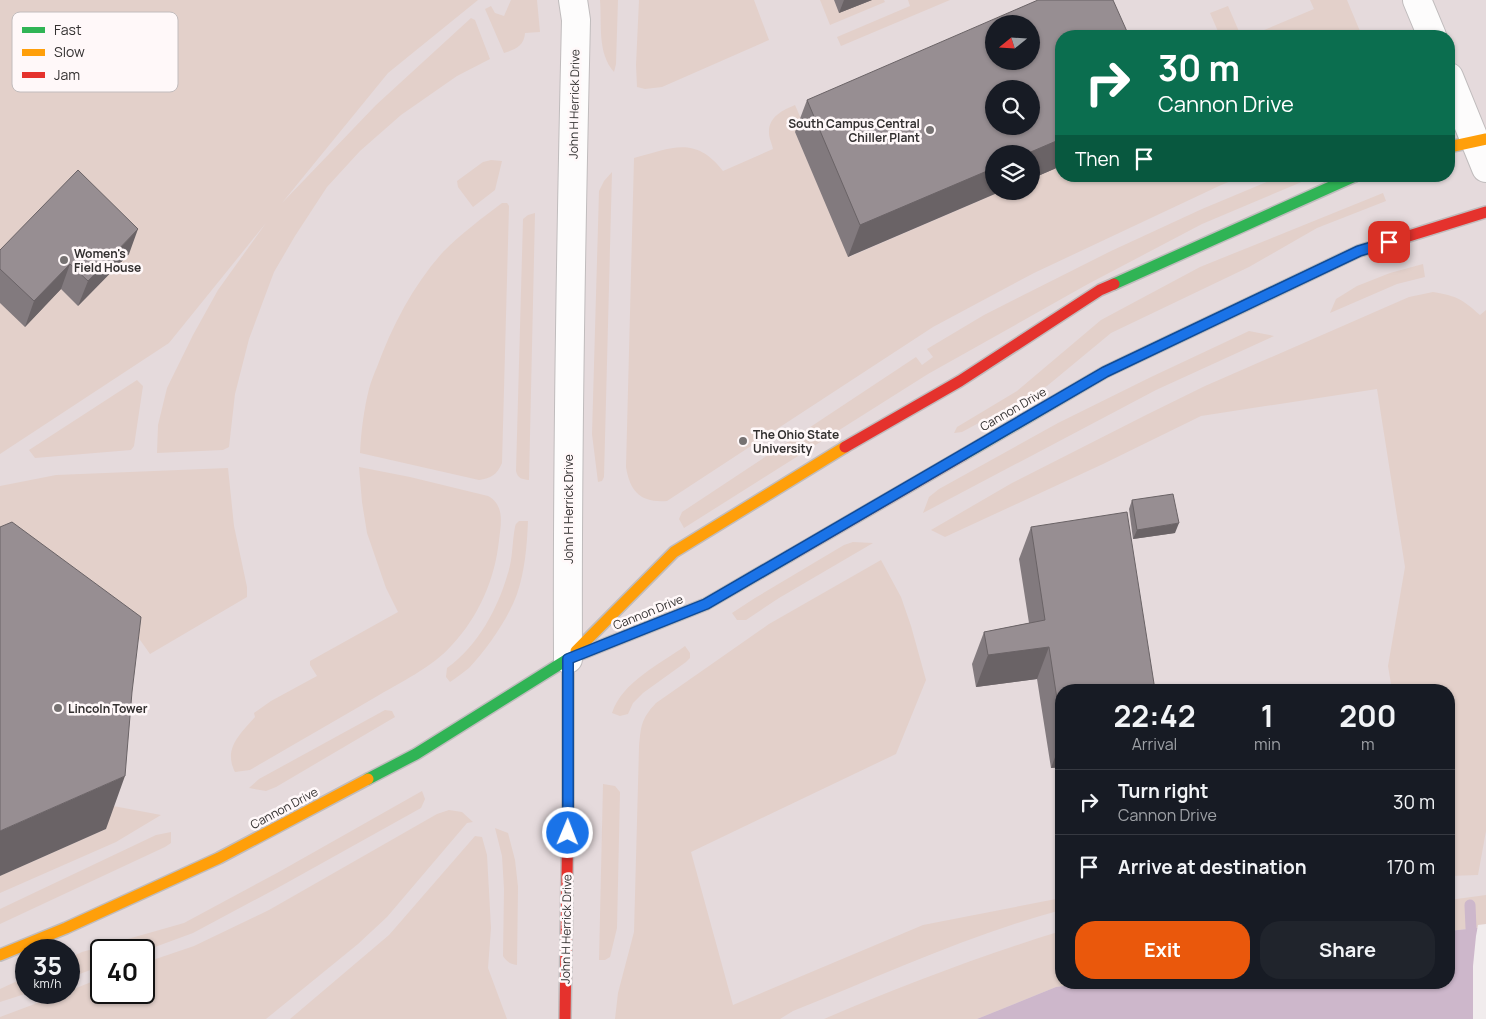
<!DOCTYPE html>
<style>
:root{--surface:#171b24;--page:#20242c;--text:#f1f3f6;--muted:#9ea1a6;--line:#363941;--accent:#ea580c}
body{margin:0;font-family:Manrope,sans-serif;background:var(--page);color:var(--text);height:100vh;display:flex;flex-direction:column;font-size:19px;white-space:nowrap}
*{box-sizing:border-box;margin:0}
p{font-size:16px;color:var(--muted)}
.icon{flex:none;width:28px;height:28px;fill:none;stroke:currentColor;stroke-width:2;stroke-linecap:round;stroke-linejoin:round}
.map{position:relative;flex:1;overflow:hidden}
.details{position:absolute;left:1055px;top:684px;width:400px;height:305px;display:flex;flex-direction:column;background:var(--surface);border-radius:20px;box-shadow:0 1px 4px #0004}
.details>*{flex:none}
.guide{position:absolute;left:1055px;top:30px;width:400px;height:152px;border-radius:20px;box-shadow:0 1px 4px #0004;background:#0b6e4f;color:#fff;overflow:hidden}
.needle{width:32px;rotate:252deg}
.fabs{position:absolute;left:985px;top:15px;display:grid;gap:10px}
.fabs a{display:grid;place-items:center;width:55px;height:55px;border-radius:50%;background:var(--surface);box-shadow:0 1px 4px #0004;font-size:25px}
.speed{position:absolute;left:15px;top:939px;display:flex;gap:10px;font-size:25px;font-weight:700;text-align:center}
.speed>*{display:grid;place-content:center;width:65px;height:65px;border-radius:50%;background:var(--surface);box-shadow:0 1px 4px #0004;line-height:1}
.speed small{font-size:12px;font-weight:400}
.speed .limit{border:2px solid #111;border-radius:8px;background:#fff;color:#111}
.pin{position:absolute;display:grid;place-items:center;width:42px;height:42px;color:#fff;margin:-21px;border-radius:10px;box-shadow:0 2px 8px #0006}
.me{position:absolute;width:55px;margin:-28px;rotate:1deg;stroke-linejoin:round;filter:drop-shadow(0 0 4px #0008)}
.turn{display:flex;align-items:center;gap:18px;height:105px;padding:0 20px;font-size:22px}
.turn .icon{width:65px;height:65px;stroke-width:2.5}
.turn b{display:block;font-size:35px;line-height:42px}
.then{display:flex;align-items:center;height:48px;padding:0 20px;background:#0003;gap:10px;font-size:19px}
.eta{display:flex;justify-content:space-evenly;align-items:center;height:85px;text-align:center}
.eta b{font-size:30px;font-weight:700;line-height:35px}
.primary-button{display:flex;gap:10px;margin-top:auto;padding:10px 20px}
.primary-button a{flex:1;height:58px;border-radius:20px;background:var(--accent);color:#fff;font-size:20px;font-weight:700;line-height:58px;text-align:center}
.primary-button a+a{background:var(--page);color:var(--text)}
ul{padding:0;list-style:none}
li{display:flex;align-items:center;gap:15px;height:65px;padding:0 20px;border-top:1px solid var(--line)}
li div{flex:1}
li b{display:block;font-size:19px}
li em{font-style:normal}
.map>svg:first-child{display:block}
</style>
<div class="map">
<svg width="1486" height="1019" viewBox="0 0 1486 1019">
<rect width="100%" height="100%" fill="#f1eced"/>
<path fill="#e5dadc" fill-rule="evenodd" d="M0,0H1486V1019H0ZM994,24H1031V61H994ZM1061,36H1449V176H1061ZM994,89H1031V126H994ZM994,154H1031V191H994ZM1061,690H1449V982H1061ZM26,950H69V992H26ZM101,950H144V992H101Z"/>
<path fill="#e3d0ca" d="M0,0H478L388,73L282,203L376,105L471,18L475,20L490,59L457,76L401,115L360,151L327,187L295,236L274,272L249,339L235,394L229,447L223,450L157,453L158,425L167,388L193,335L218,290L266,223L169,343L0,454Z
M511,0H537L540,32L525,33C524,46 516,49 504,53L485,9L491,6L495,13L504,16Z
M600,0H618L616,64L614,72C597,53 602,24 600,0Z
M639,0H754L769,40L662,87L645,89L637,87L636,65Z
M820,0H834L840,12L870,0H884L885,2L830,25Z
M908,0H950L841,46L837,37L910,6Z
M1310,0H1347L1362,36H1250L1314,9Z
M1228,6L1241,36H1220L1210,13Z
M795,105L805,128L795,132L849,257L1002,191H1031V179L1061,166V176H1243L1219,186L1034,273L933,327L667,501C641,503 630,492 626,467L634,158C672,148 695,135 723,171L773,149C772,144 769,138 769,133C768,117 783,110 795,105Z
M491,160L502,161L495,190L473,207L458,187L457,181L483,162Z
M612,172L604,477L602,481L598,482L592,434L599,191L604,181Z
M1281,176H1316L1202,224L1088,284L928,374L684,528L679,519L682,512L916,357L922,365L933,357L927,349L984,315L1111,251L1202,209Z
M1383,193L1386,201L1317,228L1249,267L1111,333L1047,386L962,432L954,433L957,427L1017,391L1101,320L1200,267Z
M502,203H507L509,206L502,463C497,475 491,478 479,480L360,453C361,431 364,409 369,389C371,381 374,374 377,367C392,326 414,284 443,252C461,234 482,218 502,203Z
M535,213L529,480C522,479 518,479 516,471L523,219L528,215Z
M1423,264L1425,277L1397,284L1330,313L1336,299L1357,286L1390,273Z
M1433,292C1457,296 1462,299 1480,315L1486,310V831L1478,875L1449,876V690H1392L1388,666L1405,567L1377,389L1201,416L1103,464L945,537L931,530L1012,483L1146,415L1205,386L1409,297Z
M1249,331L1274,336L1156,390L923,513L929,497L939,489L1058,423L1151,377Z
M137,380L143,386L134,446L131,450L35,458L29,450Z
M359,467L410,477L488,496C505,505 501,524 499,540C495,579 479,616 452,645C433,667 399,683 374,698C333,722 291,746 250,770L235,772C223,749 240,734 255,717L254,713L271,701L317,676L310,665V661L398,612L386,588L367,533L362,502Z
M228,468L234,526L247,587V597L150,654L123,616L0,549V486L56,475Z
M519,521H528C527,545 525,571 517,594C508,619 487,649 469,668C463,673 457,677 450,682L446,677L447,668C478,646 498,608 508,573C513,558 512,542 515,527C516,523 516,524 519,521Z
M853,542L873,543L779,598L746,620H737L732,613L755,598L844,545Z
M881,560L901,597L911,626L926,680L896,754L691,852L733,1005L923,925L1061,898V910C969,935 881,976 793,1011L780,1019H615L618,993L634,932L639,747C641,726 641,719 656,703L769,624Z
M685,646L690,653V658L686,662L643,693L633,703L628,714L620,716L612,713C622,682 660,664 685,646Z
M385,710L392,711L395,717L276,787L266,791L249,788L259,779Z
M603,784L615,786L620,792L617,928L610,957L605,960H599Z
M422,791L425,799L421,808L281,886L193,933L144,951L101,950V966L69,978V958L82,952L184,923L277,873Z
M108,805L161,815L116,842L0,893V876L106,829Z
M449,810L462,812L473,822L467,823L387,917L358,944L266,1019H0V1017L64,993L69,992V991L101,978V992H144V963L194,946L269,910L437,814Z
M495,828L508,833L515,860L518,887L517,965C510,964 507,962 503,956L504,889L502,856Z
M171,832V843L165,847L0,924V909L156,835Z
M475,836L482,837L487,855L491,928L488,968L507,1019H290L389,935Z
M1486,895V927L1449,931V900Z
M1061,931V982L1090,983L1056,987L977,1019H824C901,986 980,956 1061,931Z
M26,977V992L28,993L0,1002V989Z"/>
<path fill="#cdb7cb" d="M1486,927V1019H977L1056,987L1090,983L1449,982V931Z"/>
<path fill="#f1eced" d="M1486,924V1019H1473V966L1476,936L1478,925Z"/>
<g fill="none" stroke-linecap="round" stroke-linejoin="round">
<path stroke="#cdb7cb" stroke-width="11" d="M1470,905L1471,928"/>
<g stroke="#c0bcbd" stroke-width="30">
<path id="street" d="M1417,0L1432,36
M1449,77L1486,168
M568,659C567,446 571,233 576,20L573,0"/>
</g>
<g stroke="#c0bcbd" stroke-width="14">
<path id="fast" d="M1114,284L1355,176
M963,455L1105,372L1359,251L1383,244
M368,779L416,754L568,659L706,604L789,556
M568,807V659"/>
</g>
<g stroke="#c0bcbd" stroke-width="14">
<path id="slow" d="M1449,147L1486,139
M576,651L674,552L845,447
M0,955L66,928L219,858L368,779"/>
</g>
<g stroke="#c0bcbd" stroke-width="14">
<path id="jam" d="M1383,244L1486,212
M845,447L960,381L1100,290L1114,284
M789,556L963,455
M565,1019L568,807"/>
</g>
<use href="#street" stroke="#fdfcfc" stroke-width="28"/>
<use href="#fast" stroke="#30b455" stroke-width="11"/>
<use href="#slow" stroke="#ff9f0a" stroke-width="11"/>
<use href="#jam" stroke="#e5322d" stroke-width="11"/>
</g>
<path fill="#827a7e" d="M834,0H872L839,13Z
M1061,36V166L1031,179V154L848,257L795,132L807,100Z
M0,250L129,254L78,306L61,289L25,327L0,303Z
M1132,500L1175,533L1133,539L1129,509Z
M1031,527L1061,690V767L1051,768L1037,679L976,687L972,664L984,632L1029,623L1019,559Z"/>
<path fill="#6a6366" d="M844,0H872L839,13Z
M1061,139V166L1031,179V154H1026Z
M994,168V191H1002L848,257L860,225Z
M138,229L129,254L78,306L88,281Z
M70,264L61,289L25,327L34,301Z
M1179,523L1175,533L1133,539L1137,530Z
M1049,647L1037,679L976,687L988,655Z
M1061,741V767L1051,768Z
M125,776L106,829L0,876V831Z"/>
<path fill="#978e92" stroke="#6a6366" fill-rule="evenodd" d="M1038,0H1113L1129,36H1061V139L1026,154H994V168L860,225L807,100ZM994,24H1031V61H994ZM994,89H1031V126H994Z
M78,170L138,229L88,281L70,264L34,301L0,269V250Z
M1173,494L1179,523L1137,530L1132,500Z
M1127,512L1155,690H1061V725L1049,647L988,655L984,632L1045,620L1031,527Z
M12,522L141,617L132,692L125,776L0,831V527Z"/>
<g fill="none" stroke-linecap="round" stroke-linejoin="round">
<g stroke="#114b97" stroke-width="12">
<path id="route" d="M568,833V659L706,604L1105,372L1359,251L1389,242"/>
</g>
<use href="#route" stroke="#1a73e8" stroke-width="9"/>
</g>
<g fill="#767272" stroke="#fff8f9" stroke-width="2">
<circle cx="930" cy="130" r="5"/>
<circle cx="64" cy="260" r="5"/>
<circle cx="743" cy="441" r="5"/>
<circle cx="58" cy="708" r="5"/>
</g>
<g text-anchor="middle" dominant-baseline="central" stroke-width="5" stroke-linejoin="round" paint-order="stroke">
<g font-size="12" fill="#333030" stroke="#fff8f9">
<text transform="translate(574 104) rotate(-89)">John H Herrick Drive</text>
<text transform="translate(1013 409) rotate(-30)">Cannon Drive</text>
<text transform="translate(568 509) rotate(-90)">John H Herrick Drive</text>
<text transform="translate(648 612) rotate(-22)">Cannon Drive</text>
<text transform="translate(284 808) rotate(-28)">Cannon Drive</text>
<text transform="translate(566 929) rotate(-89)">John H Herrick Drive</text>
</g>
<g font-size="12" font-weight="bold" fill="#333030" stroke="#fff8f9" text-anchor="start">
<text x="920" y="123" text-anchor="end">South Campus Central<tspan x="920" dy="14">Chiller Plant</tspan></text>
<text x="74" y="253">Women's<tspan x="74" dy="14">Field House</tspan></text>
<text x="753" y="434">The Ohio State<tspan x="753" dy="14">University</tspan></text>
<text x="68" y="708">Lincoln Tower</text>
</g>
</g>
<rect x="12" y="12" width="166" height="80" rx="8" fill="#fff8f9" stroke="#c2bcbd" stroke-width="1"/>
<rect x="22" y="27" width="23" height="6" fill="#30b455"/>
<rect x="22" y="49" width="23" height="7" fill="#ff9f0a"/>
<rect x="22" y="72" width="23" height="6" fill="#e5322d"/>
<g font-size="14" fill="#333030">
<text x="54" y="35">Fast</text>
<text x="54" y="57">Slow</text>
<text x="54" y="80">Jam</text>
</g>
</svg>
<div class="fabs">
<a><svg class="needle" viewBox="-14 -14 28 28"><path d="M0-13l5 13h-10z" fill="#e53935"/><path d="M0 13l5-13h-10z" fill="#9ea1a6"/></svg></a>
<a><svg class="icon" aria-label="search" viewBox="0 0 24 24"><circle cx="10" cy="10" r="6"/><path d="M15 15l6 6"/></svg></a>
<a><svg class="icon" aria-label="layers" viewBox="0 0 24 24"><path d="M12 4l9 5-9 5-9-5zM3 14l9 5 9-5"/></svg></a>
</div>
<div class="speed"><div>35<small>km/h</small></div><div class="limit">40</div></div>
<div class="pin" style="left:1389px;top:242px;background:#d93025"><svg class="icon" aria-label="arrive" viewBox="0 0 24 24"><path d="M6 21V4h12l-3 4 3 4H6"/></svg></div>
<svg class="me" style="left:568px;top:833px" viewBox="-20 -20 40 40"><circle r="17" fill="#1a73e8" stroke="#fff" stroke-width="3"/><path d="M0-11L8 9 0 5-8 9z" fill="#fff"/></svg>
<div class="guide">
<div class="turn"><svg class="icon" aria-label="right" viewBox="0 0 24 24"><path d="M7 20v-9h11M14 6l5 5-5 5"/></svg><div><b>30 m</b>Cannon Drive</div></div>
<div class="then">Then<svg class="icon" aria-label="arrive" viewBox="0 0 24 24"><path d="M6 21V4h12l-3 4 3 4H6"/></svg></div>
</div>
<section class="details">
<div class="eta">
<div><b>22:42</b><p>Arrival</p></div>
<div><b>1</b><p>min</p></div>
<div><b>200</b><p>m</p></div>
</div>
<ul>
<li><svg class="icon" aria-label="right" viewBox="0 0 24 24"><path d="M7 20v-9h11M14 6l5 5-5 5"/></svg><div><b>Turn right</b><p>Cannon Drive</p></div><em>30 m</em></li>
<li><svg class="icon" aria-label="arrive" viewBox="0 0 24 24"><path d="M6 21V4h12l-3 4 3 4H6"/></svg><div><b>Arrive at destination</b></div><em>170 m</em></li>
</ul>
<div class="primary-button"><a>Exit</a><a>Share</a></div>
</section>
</div>
